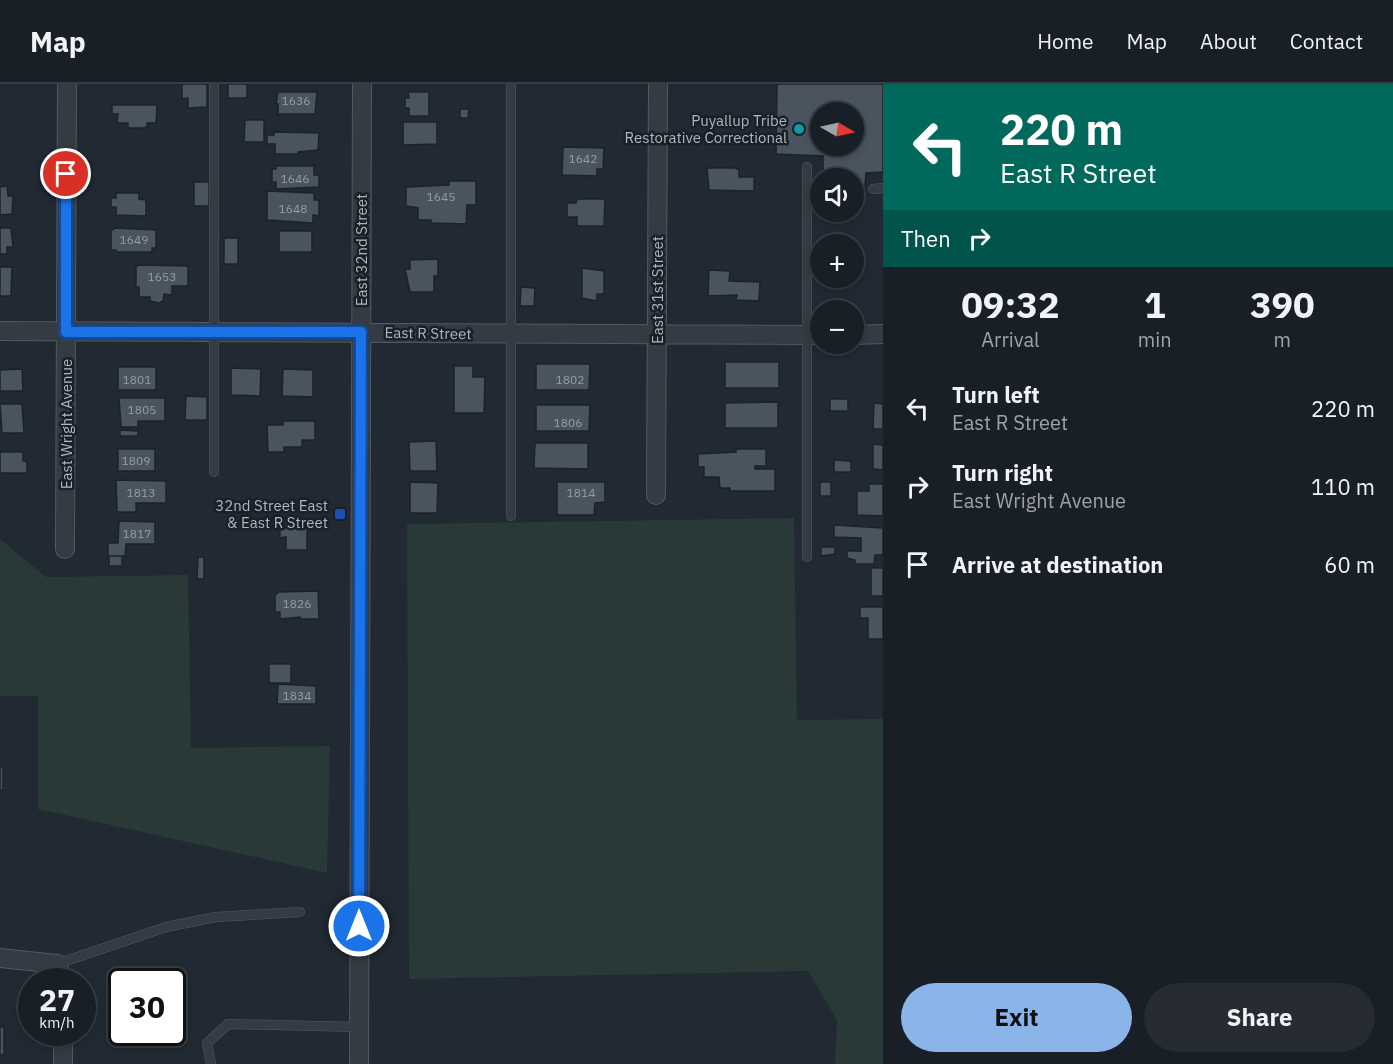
<!DOCTYPE html>
<meta charset="utf-8">
<style>
:root{--surface:#191f26;--page:#262c32;--text:#f1f3f6;--muted:#9fa2a7;--line:#373d43;--accent:#8bb5e8}
body{margin:0;font-family:"IBM Plex Sans",sans-serif;background:var(--page);color:var(--text);height:100vh;display:flex;flex-direction:column;font-size:22px;white-space:nowrap}
*{box-sizing:border-box;margin:0}
p{font-size:20px;color:var(--muted)}
.icon{flex:none;width:33px;height:33px;fill:none;stroke:currentColor;stroke-width:2;stroke-linecap:round;stroke-linejoin:round}
.map{position:relative;flex:1;overflow:hidden}
.sheet{display:flex;flex-direction:column;background:var(--surface);width:510px}
.sheet>*{flex:none}
.hud{background:#00695c;color:#fff;overflow:hidden}
.needle{width:39px;rotate:99deg}
.buttons{position:absolute;left:810px;top:18px;display:grid;gap:12px}
.buttons a{display:grid;place-items:center;width:54px;height:54px;border-radius:50%;background:var(--surface);box-shadow:0 3px 9px #0003,0 0 0 2px var(--line);font-size:30px}
.speed{position:absolute;left:18px;top:884px;display:flex;gap:12px;font-size:30px;font-weight:700;text-align:center}
.speed>*{display:grid;place-content:center;width:78px;height:78px;border-radius:50%;background:var(--surface);box-shadow:0 3px 9px #0003,0 0 0 2px var(--line);line-height:1}
.speed small{font-size:15px;font-weight:400}
.speed .limit{border:3px solid #111;border-radius:9px;background:#fff;color:#111}
.pin{position:absolute;display:grid;place-items:center;width:51px;height:51px;color:#fff;margin:-26px;border:3px solid #fff;border-radius:50%;box-shadow:0 2px 6px #0007}
.me{position:absolute;width:66px;margin:-33px;rotate:0deg;stroke-linejoin:round;filter:drop-shadow(0 0 4px #0008)}
.turn{display:flex;align-items:center;gap:21px;height:126px;padding:0 18px;font-size:27px}
.turn .icon{width:78px;height:78px;stroke-width:2.5}
.turn b{display:block;font-size:42px;line-height:51px}
.then{display:flex;align-items:center;height:57px;padding:0 18px;background:#0003;gap:12px;font-size:22px}
.eta{display:flex;justify-content:space-evenly;align-items:center;height:102px;text-align:center}
.eta b{font-size:36px;font-weight:800;line-height:42px}
.button{display:flex;gap:12px;margin-top:auto;padding:12px 18px}
.button a{flex:1;height:69px;border-radius:36px;background:var(--accent);color:#111;font-size:24px;font-weight:800;line-height:69px;text-align:center}
.button a+a{background:var(--page);color:var(--text)}
ul{padding:0;list-style:none}
li{display:flex;align-items:center;gap:18px;height:78px;padding:0 18px}
li div{flex:1}
li b{display:block;font-size:22px}
li em{font-style:normal}
header{display:flex;align-items:center;gap:36px;box-sizing:border-box;height:84px;padding:0 30px;background:var(--surface);border-bottom:2px solid var(--line)}
header strong{font-size:28px}
nav{display:flex;gap:33px;margin-inline-start:auto;font-size:21px}
main{display:flex;flex:1;min-height:0}
.map>svg:first-child{display:block}
</style>
<header>
<strong>Map</strong>
<nav><a>Home</a><a>Map</a><a>About</a><a>Contact</a></nav>
</header>
<main>
<div class="map">
<svg width="883" height="980" viewBox="0 0 883 980">
<rect width="100%" height="100%" fill="#212932"/>
<path fill="#293938" d="M794,434L797,636L883,635V980H835L837,936L808,887L409,895L407,440Z
M0,455L46,493L188,491L191,664L330,662L327,789L38,725V612H0Z"/>
<path fill="#4a545e" stroke="#1c2229" stroke-width="1.5" fill-rule="evenodd" d="M182,0H207V23L188,24V14L182,15Z
M228,0H247V14H228Z
M777,0H883V88L866,89L864,116L854,115V94H842V88H823V72L776,70ZM820,28H854V62H820Z
M278,8H317L315,30H278V20H276Z
M408,8H429V32H409V24H405V14H409Z
M112,21H157L156,39H147V43L142,44H128V39H117L118,30H112Z
M460,25H469L468,34H460Z
M245,36H264V58H244Z
M403,38H437V60L403,61Z
M274,48L319,49L318,66L298,68V70H275V60H267V51H274Z
M563,63L604,64L603,85H597V92L562,91Z
M276,82H314V91H319V103L276,105V98H272V85H276Z
M707,84H735L739,86V93H754V107L709,106Z
M449,97H476V121H467L466,140L431,139V136H418V124L406,122V103L449,101Z
M194,98H209V122H194Z
M7,102L8,112H13L12,130L0,131V103Z
M267,107L314,109V116H319V132L313,131V139L267,136Z
M116,109H139V115L146,116V132L116,131V123H111V114H116Z
M577,115H605L604,142H577V133H567V119H576Z
M0,144H11L13,163H7V170H0Z
M115,144L156,146V164H152V168H116V166H111V147Z
M279,147H312V168H279Z
M224,154H238V180H224Z
M438,175V192H434V208H410L405,185H410V176Z
M139,181L188,182V202H172V211L164,210L163,217L159,219L150,217V213H139V203H136V183Z
M0,183H12L11,212H0Z
M582,184L604,187V210H597V217L582,214Z
M709,186L730,187L729,197L760,198L759,217L736,216L737,211L708,212Z
M521,203L535,204L534,222H520Z
M725,278H779V304H725Z
M536,280H590L589,306H536Z
M454,282H473V293H485L484,329H454Z
M118,283H156V306H118Z
M231,284L261,285L260,312L231,311Z
M22,285L23,307H0V286Z
M283,285L313,286V313L282,312Z
M186,312L207,313V336H185Z
M119,314H165V337H138V343H121Z
M830,315H848V327H830Z
M778,318V344H725V319Z
M874,319L883,320V345H873Z
M0,320H22L24,349H2Z
M536,321H590L589,347H536Z
M283,337H315V356H302V363H284V368H268L267,341H283Z
M120,346L138,347V352H120Z
M436,357L437,387H410L409,358Z
M535,359H588V385L534,384Z
M873,360L883,361V386L873,385Z
M118,365H155V387H118Z
M736,365H766V382H755V385H775V407H730V404H720L719,393H704V383H698V370L736,368Z
M0,368H23V377L27,378V389H0Z
M834,376L851,377V388H834Z
M116,396L166,397V419H136V428H117Z
M410,398L438,399L437,429H410Z
M557,398H605V418L595,419L594,431H557Z
M820,398H831V412H820Z
M869,400H883V432L857,431V407H869Z
M119,437L155,438V460H126L125,472H108V459H118Z
M834,441L883,444V471H875L874,480H855V476L847,474V467H861V454L834,453Z
M280,444H307V466H286V453L280,454Z
M821,463H835V470L821,472Z
M109,472H122V482H109Z
M198,473H204V495H197Z
M871,484H883V512H871Z
M318,507L319,535H300V533L280,535V528H275V511L279,508Z
M860,523H883V555H868V534H860Z
M269,580H291V599H269Z
M278,600L316,602V620H277Z
M0,683H3V706H0Z
M0,943H4V970L0,971Z"/>
<g fill="none" stroke-linecap="round" stroke-linejoin="round">
<g stroke="#525961" stroke-width="10">
<path id="service" d="M511,0V432
M807,83V473
M873,105L883,104
M214,388V0
M57,880L166,843L216,833L300,828
M211,980L207,959L228,940L359,943"/>
</g>
<g stroke="#525961" stroke-width="20">
<path id="minor" d="M0,247L820,251
M854,251L883,250
M656,411L658,0
M65,465L67,0
M0,874L57,880L63,897
M63,948V980
M359,980L362,0"/>
</g>
<use href="#service" stroke="#343b43" stroke-width="9"/>
<use href="#minor" stroke="#343b43" stroke-width="18"/>
</g>
<g fill="none" stroke-linecap="round" stroke-linejoin="round">
<g stroke="#114b97" stroke-width="15">
<path id="route" d="M66,90V248H361L359,842"/>
</g>
<use href="#route" stroke="#1a73e8" stroke-width="10"/>
</g>
<circle fill="#0f9aa8" stroke="#1a2027" stroke-width="2" cx="799" cy="45" r="6"/>
<rect fill="#1a4fb4" stroke="#1a2027" stroke-width="2" x="334" y="424" width="12" height="12" rx="3"/>
<g text-anchor="middle" dominant-baseline="central" stroke-width="5" stroke-linejoin="round" paint-order="stroke">
<g font-size="12" fill="#959ea8">
<text x="296" y="16">1636</text>
<text x="583" y="74">1642</text>
<text x="295" y="94">1646</text>
<text x="441" y="112">1645</text>
<text x="293" y="124">1648</text>
<text x="134" y="155">1649</text>
<text x="162" y="192">1653</text>
<text x="137" y="295">1801</text>
<text x="570" y="295">1802</text>
<text x="142" y="325">1805</text>
<text x="568" y="338">1806</text>
<text x="136" y="376">1809</text>
<text x="141" y="408">1813</text>
<text x="581" y="408">1814</text>
<text x="137" y="449">1817</text>
<text x="297" y="519">1826</text>
<text x="297" y="611">1834</text>
</g>
<g font-size="15" fill="#aeb6c0" stroke="#1a2027" text-anchor="end">
<text x="787" y="36">Puyallup Tribe<tspan x="787" dy="17">Restorative Correctional</tspan></text>
<text x="328" y="421">32nd Street East<tspan x="328" dy="17">&amp; East R Street</tspan></text>
</g>
<g font-size="15" fill="#aeb6c0" stroke="#1a2027">
<text transform="translate(361 166) rotate(-90)">East 32nd Street</text>
<text transform="translate(657 206) rotate(-90)">East 31st Street</text>
<text transform="translate(428 249) rotate(1)">East R Street</text>
<text transform="translate(66 340) rotate(-90)">East Wright Avenue</text>
</g>
</g>
</svg>
<div class="buttons">
<a><svg class="needle" viewBox="-14 -14 28 28"><path d="M0-13l5 13h-10z" fill="#e53935"/><path d="M0 13l5-13h-10z" fill="#9fa2a7"/></svg></a>
<a><svg class="icon" aria-label="sound" viewBox="0 0 24 24"><path d="M4 9h4l5-4v14l-5-4H4zM17 9q2 3 0 6"/></svg></a>
<a>+</a>
<a>−</a>
</div>
<div class="speed"><div>27<small>km/h</small></div><div class="limit">30</div></div>
<div class="pin" style="left:66px;top:90px;background:#d93025"><svg class="icon" aria-label="arrive" viewBox="0 0 24 24"><path d="M6 21V4h12l-3 4 3 4H6"/></svg></div>
<svg class="me" style="left:359px;top:842px" viewBox="-20 -20 40 40"><circle r="17" fill="#1a73e8" stroke="#fff" stroke-width="3"/><path d="M0-11L8 9 0 5-8 9z" fill="#fff"/></svg>
</div>
<section class="sheet">
<div class="hud">
<div class="turn"><svg class="icon" aria-label="left" viewBox="0 0 24 24"><path d="M17 20v-9H6M10 6l-5 5 5 5"/></svg><div><b>220 m</b>East R Street</div></div>
<div class="then">Then<svg class="icon" aria-label="right" viewBox="0 0 24 24"><path d="M7 20v-9h11M14 6l5 5-5 5"/></svg></div>
</div>
<div class="eta">
<div><b>09:32</b><p>Arrival</p></div>
<div><b>1</b><p>min</p></div>
<div><b>390</b><p>m</p></div>
</div>
<ul>
<li><svg class="icon" aria-label="left" viewBox="0 0 24 24"><path d="M17 20v-9H6M10 6l-5 5 5 5"/></svg><div><b>Turn left</b><p>East R Street</p></div><em>220 m</em></li>
<li><svg class="icon" aria-label="right" viewBox="0 0 24 24"><path d="M7 20v-9h11M14 6l5 5-5 5"/></svg><div><b>Turn right</b><p>East Wright Avenue</p></div><em>110 m</em></li>
<li><svg class="icon" aria-label="arrive" viewBox="0 0 24 24"><path d="M6 21V4h12l-3 4 3 4H6"/></svg><div><b>Arrive at destination</b></div><em>60 m</em></li>
</ul>
<div class="button"><a>Exit</a><a>Share</a></div>
</section>
</main>
